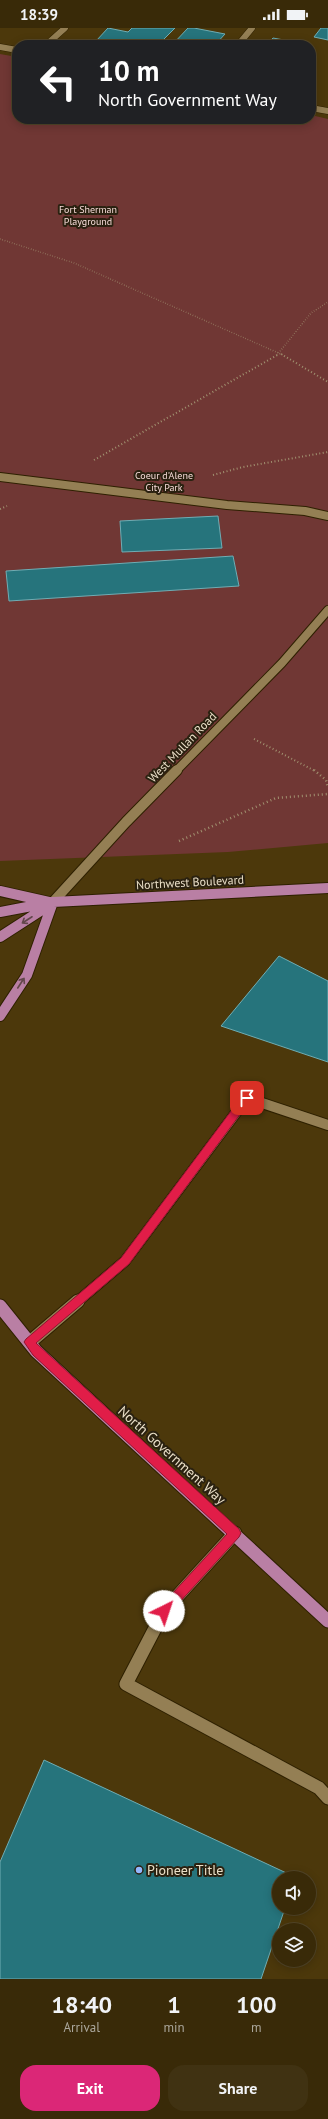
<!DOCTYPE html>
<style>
:root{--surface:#392a08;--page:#403212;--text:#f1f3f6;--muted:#aba79c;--line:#534629;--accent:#db2777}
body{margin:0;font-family:"PT Sans",sans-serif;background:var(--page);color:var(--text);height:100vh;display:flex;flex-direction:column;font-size:15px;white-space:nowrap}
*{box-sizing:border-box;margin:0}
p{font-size:13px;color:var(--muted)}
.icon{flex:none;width:22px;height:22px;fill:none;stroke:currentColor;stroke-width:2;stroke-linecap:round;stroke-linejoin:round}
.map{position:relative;height:1951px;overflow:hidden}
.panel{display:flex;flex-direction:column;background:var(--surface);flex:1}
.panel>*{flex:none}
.banner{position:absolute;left:12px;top:12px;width:304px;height:84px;border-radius:16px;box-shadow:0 2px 10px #0003,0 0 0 1px var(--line);background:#202124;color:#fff;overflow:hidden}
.controls{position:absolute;left:272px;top:1843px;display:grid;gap:8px}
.controls a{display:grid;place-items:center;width:44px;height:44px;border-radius:50%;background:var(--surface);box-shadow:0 2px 10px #0003,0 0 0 1px var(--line);font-size:20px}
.pin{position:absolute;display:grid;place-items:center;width:34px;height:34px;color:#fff;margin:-17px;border-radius:8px;box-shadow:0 2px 6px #0006}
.me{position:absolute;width:44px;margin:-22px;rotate:41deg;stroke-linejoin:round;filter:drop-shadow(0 0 3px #0008)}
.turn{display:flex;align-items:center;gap:14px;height:84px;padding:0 20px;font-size:18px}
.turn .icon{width:52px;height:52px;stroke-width:2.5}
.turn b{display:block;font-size:28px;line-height:34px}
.eta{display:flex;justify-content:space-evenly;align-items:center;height:68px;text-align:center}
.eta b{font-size:24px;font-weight:700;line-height:28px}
.action{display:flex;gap:8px;margin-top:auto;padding:8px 20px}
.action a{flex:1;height:46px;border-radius:16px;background:var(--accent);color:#fff;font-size:16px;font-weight:700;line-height:46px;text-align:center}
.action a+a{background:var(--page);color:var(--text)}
.status{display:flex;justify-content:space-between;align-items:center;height:28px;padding:0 20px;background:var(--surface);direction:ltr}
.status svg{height:11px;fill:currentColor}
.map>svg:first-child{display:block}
</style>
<div class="status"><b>18:39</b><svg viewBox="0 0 49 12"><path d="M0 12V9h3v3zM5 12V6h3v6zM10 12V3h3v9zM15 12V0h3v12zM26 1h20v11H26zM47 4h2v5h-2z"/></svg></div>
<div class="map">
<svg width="328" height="1951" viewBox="0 0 328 1951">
<rect width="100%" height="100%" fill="#4c380b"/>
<path fill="#703734" d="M0,26L17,29V91H311V87L328,91V815L228,824L0,833Z"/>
<path fill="#26747c" stroke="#6fadb4" d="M108,0L128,4L132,0H175L158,17H119L96,13Z
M188,0H194L225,6L215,17H172Z
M321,0H328V12L314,9Z
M273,10L311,17H266Z
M218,488L222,520L122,524L120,493Z
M233,528L239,558L9,573L6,543Z
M279,928L328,953V1034L221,998Z
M44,1732L295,1849L279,1850V1880H285L261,1951H0V1834Z"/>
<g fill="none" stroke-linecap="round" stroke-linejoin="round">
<g stroke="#2e2000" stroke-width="7">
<path id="minor-far3" d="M46,17L65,0
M238,17L252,0
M0,19L17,22
M311,80L328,83"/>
</g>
<g stroke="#2e2000" stroke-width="10">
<path id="minor-far2" d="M0,449L227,477L305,483L328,488
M176,743L282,635L328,582"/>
</g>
<g stroke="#2e2000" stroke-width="12">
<path id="minor-far1" d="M53,874L126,794L177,742
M77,1274L125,1233L247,1070L328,1097"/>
</g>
<g stroke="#2e2000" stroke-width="15">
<path id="minor" d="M30,1314L78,1273
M235,1505L164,1583L126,1656L319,1760L328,1770"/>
</g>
<g stroke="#2e2000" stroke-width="12">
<path id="major-far1" d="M0,863L49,874
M0,884L53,874L328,860
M0,909L48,878
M0,988L27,947L53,874"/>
</g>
<g stroke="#2e2000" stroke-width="15">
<path id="major" d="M0,1278L36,1323L328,1593"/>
</g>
<path stroke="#a19170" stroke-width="1.5" stroke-dasharray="0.5 2" stroke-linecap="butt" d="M0,211L74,235L283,327
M277,327L311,285L328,274"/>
<path stroke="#a19170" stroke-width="2" stroke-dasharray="1 2.5" stroke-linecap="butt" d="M281,326L328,354
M94,432L279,326
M213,447L243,439L328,424
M0,481L7,478
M254,711L315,743"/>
<path stroke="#a19170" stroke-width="2.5" stroke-dasharray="1 3" stroke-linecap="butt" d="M314,742L326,752L328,760
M179,813L276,770L328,766"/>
<use href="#minor-far3" stroke="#947f54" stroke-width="6"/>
<use href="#minor-far2" stroke="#947f54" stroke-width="8"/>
<use href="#minor-far1" stroke="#947f54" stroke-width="10"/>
<use href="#minor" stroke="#947f54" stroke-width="13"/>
<use href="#major-far1" stroke="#b97fa4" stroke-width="10"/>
<use href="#major" stroke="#b97fa4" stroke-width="13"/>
</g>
<defs><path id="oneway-shaft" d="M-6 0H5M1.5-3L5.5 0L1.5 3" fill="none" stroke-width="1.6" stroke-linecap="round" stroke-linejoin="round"/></defs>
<g stroke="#63474b">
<use href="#oneway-shaft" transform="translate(27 892) rotate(147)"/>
<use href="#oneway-shaft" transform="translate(21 955) rotate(-57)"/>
</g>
<path fill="#e11d48" stroke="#92132f" d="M247,1066L251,1070L250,1073L129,1236L36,1315L239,1501L241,1505L239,1509L168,1587L164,1589L160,1587L158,1583L160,1579L227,1506L33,1327L24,1314L26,1311L121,1230L243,1067Z"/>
<circle fill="#94b7fd" stroke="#2a2110" stroke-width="1.5" cx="139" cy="1842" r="4"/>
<g text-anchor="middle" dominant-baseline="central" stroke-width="4" stroke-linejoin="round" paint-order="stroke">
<g font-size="10" fill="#f6dbd8" stroke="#2a2110">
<text x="88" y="181">Fort Sherman<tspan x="88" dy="12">Playground</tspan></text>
<text x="164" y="447">Coeur d'Alene<tspan x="164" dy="12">City Park</tspan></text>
</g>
<g font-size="12" fill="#eadfc8" stroke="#2a2110">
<text transform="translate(182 719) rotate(-46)">West Mullan Road</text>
<text transform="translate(190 854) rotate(-3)">Northwest Boulevard</text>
</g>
<g font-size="14" fill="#eadfc8" stroke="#2a2110">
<text transform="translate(172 1427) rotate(42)">North Government Way</text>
</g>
<g font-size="14" fill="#eadfc8" stroke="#2a2110" text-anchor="start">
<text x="147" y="1842">Pioneer Title</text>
</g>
</g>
</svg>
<div class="controls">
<a><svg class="icon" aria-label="sound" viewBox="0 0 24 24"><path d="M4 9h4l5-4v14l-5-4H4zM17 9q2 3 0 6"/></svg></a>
<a><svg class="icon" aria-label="layers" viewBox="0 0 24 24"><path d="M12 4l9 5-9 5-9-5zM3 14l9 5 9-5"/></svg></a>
</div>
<div class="pin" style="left:247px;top:1070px;background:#d93025"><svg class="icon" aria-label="arrive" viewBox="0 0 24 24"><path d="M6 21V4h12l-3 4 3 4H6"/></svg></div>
<svg class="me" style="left:164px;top:1583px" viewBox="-20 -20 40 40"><circle r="19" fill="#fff"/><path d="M0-13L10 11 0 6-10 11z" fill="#e11d48"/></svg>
<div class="banner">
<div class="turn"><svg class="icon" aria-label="left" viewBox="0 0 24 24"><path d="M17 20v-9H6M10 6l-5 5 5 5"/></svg><div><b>10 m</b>North Government Way</div></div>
</div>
</div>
<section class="panel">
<div class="eta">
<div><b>18:40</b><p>Arrival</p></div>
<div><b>1</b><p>min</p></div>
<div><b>100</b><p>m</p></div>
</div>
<div class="action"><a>Exit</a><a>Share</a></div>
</section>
